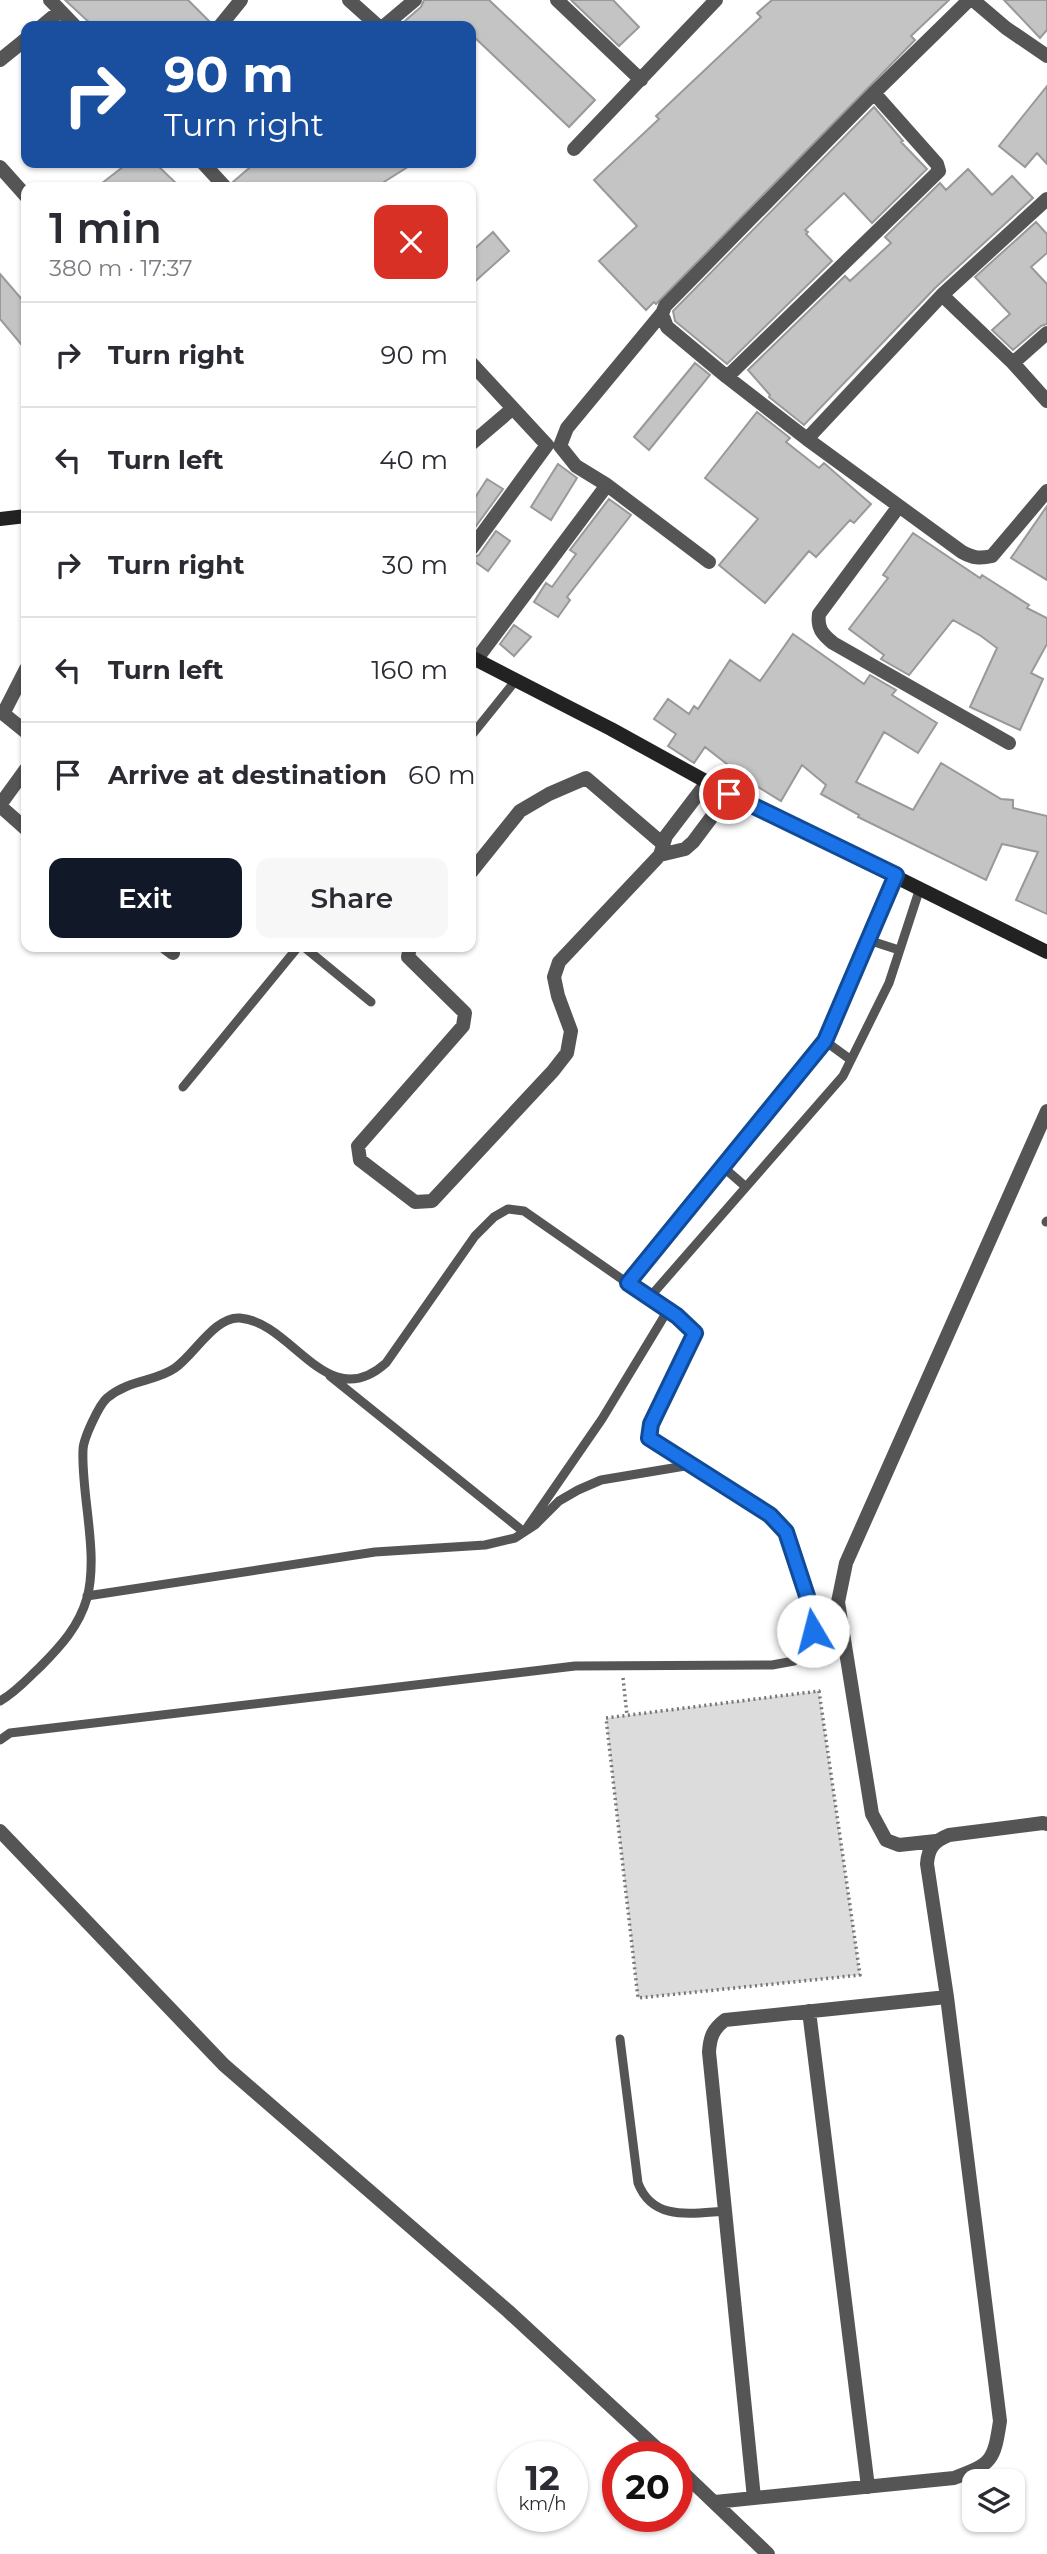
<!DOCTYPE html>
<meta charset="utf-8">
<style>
:root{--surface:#fff;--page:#f7f7f7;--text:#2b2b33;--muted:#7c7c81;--line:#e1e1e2;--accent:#111827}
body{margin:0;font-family:Montserrat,sans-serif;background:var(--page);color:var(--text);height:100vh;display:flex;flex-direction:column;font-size:26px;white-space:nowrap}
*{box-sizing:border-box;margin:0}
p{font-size:23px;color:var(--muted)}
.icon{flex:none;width:38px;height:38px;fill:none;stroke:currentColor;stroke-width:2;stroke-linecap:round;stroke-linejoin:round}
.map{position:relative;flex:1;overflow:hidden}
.panel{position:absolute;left:21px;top:182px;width:455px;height:770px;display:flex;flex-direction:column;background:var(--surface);border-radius:14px;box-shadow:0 2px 5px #0004}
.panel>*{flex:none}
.top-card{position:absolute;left:21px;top:21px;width:455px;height:147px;border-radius:14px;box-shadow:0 2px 5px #0004;background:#1a4fa0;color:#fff;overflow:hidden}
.buttons{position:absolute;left:962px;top:2469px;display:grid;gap:14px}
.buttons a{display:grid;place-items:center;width:63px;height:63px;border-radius:14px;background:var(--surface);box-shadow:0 2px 5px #0004;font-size:35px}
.speed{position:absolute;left:497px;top:2441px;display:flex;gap:14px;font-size:35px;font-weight:700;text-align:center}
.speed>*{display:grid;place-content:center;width:91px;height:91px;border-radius:50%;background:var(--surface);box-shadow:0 2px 5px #0004;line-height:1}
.speed small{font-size:18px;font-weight:400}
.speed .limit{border:10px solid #d22;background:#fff;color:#111}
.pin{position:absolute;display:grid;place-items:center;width:60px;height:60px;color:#fff;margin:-30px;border:4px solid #fff;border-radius:50%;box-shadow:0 2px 7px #0007}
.me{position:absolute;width:77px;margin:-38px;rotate:352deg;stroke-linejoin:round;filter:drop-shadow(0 0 5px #0008)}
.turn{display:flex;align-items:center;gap:24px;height:147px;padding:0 28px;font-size:32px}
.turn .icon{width:91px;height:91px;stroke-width:2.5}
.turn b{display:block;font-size:49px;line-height:60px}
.round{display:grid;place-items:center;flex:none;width:74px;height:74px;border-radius:14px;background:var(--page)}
.summary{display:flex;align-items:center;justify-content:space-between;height:119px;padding:0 28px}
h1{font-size:42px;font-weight:600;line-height:52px}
.primary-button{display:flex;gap:14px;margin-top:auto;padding:14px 28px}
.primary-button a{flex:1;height:80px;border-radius:14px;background:var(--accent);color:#fff;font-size:28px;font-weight:600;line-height:80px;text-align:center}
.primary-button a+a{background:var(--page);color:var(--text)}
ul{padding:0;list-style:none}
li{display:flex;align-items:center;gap:21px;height:105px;padding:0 28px;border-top:2px solid var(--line)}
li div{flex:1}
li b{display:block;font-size:26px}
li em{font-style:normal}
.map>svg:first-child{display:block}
</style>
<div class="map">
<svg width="1047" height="2554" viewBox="0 0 1047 2554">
<rect width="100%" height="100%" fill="#fff"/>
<path fill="#dcdcdc" d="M819,1691L860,1975L638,1998L606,1718Z"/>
<path fill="#c4c4c4" stroke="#999" stroke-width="2" d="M65,0H188L211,23V26H93Z
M424,0H489L595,100L569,127L471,34V26H399L421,7Z
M571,0H613L639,27L619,46Z
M772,0H949L911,36L915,40L656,304L654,302L646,310L599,261L637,226L594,180L659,119L656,116L761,17L757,13Z
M1004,0H1047V30L1040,38Z
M1047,86V164L1037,153L1025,167L999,146Z
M874,107L903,141L901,142L927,169L872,223L844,193L805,230L808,232L806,234L832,261L727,364L675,321L673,311Z
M128,163H155L180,187H97Z
M255,163H414L376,187H234L233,182Z
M968,169L992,195L1012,176L1033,198L935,288L804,425L769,397L770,395L748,370L845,276L850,281L891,243L885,237L940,183L946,190Z
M1036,222L1047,234V253L1031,267L1047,284V324L1041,326L1013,350L992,330L1010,314L975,277Z
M493,232L509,251L471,285V252Z
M0,274L26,304V350L0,319Z
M695,363L710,375L649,450L634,437Z
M757,412L790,438L786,442L819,468L824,463L871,504L854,523L850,520L816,557L809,551L765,603L719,565L758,519L705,478Z
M558,464L577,478L551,520L531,507Z
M487,479L503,489L471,533V504Z
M609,499L631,515L567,597L570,600L558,617L534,602L546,583L552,587L576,554L570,550Z
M1047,506V580L1011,558Z
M496,531L510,541L488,571L471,559L479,555Z
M913,533L980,578L982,575L1029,605L1027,608L1047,618V644L1031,673L1043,679L1020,730L970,707L997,648L981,636L953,620L909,675L881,659L884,655L849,629L888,578L883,575Z
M514,625L531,637L514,656L500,644Z
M793,634L864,684L870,675L896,690L892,695L937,723L918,753L884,732L856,782L913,810L941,763L1001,799L1013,800V808L1047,816V914L1016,900L1038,852L1002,844L986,880L858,817L859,815L821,794L826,785L802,765L781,801L750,782L705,747L694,763L668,746L676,734L654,719L668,699L689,714L694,706L698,709L730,660L760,681Z"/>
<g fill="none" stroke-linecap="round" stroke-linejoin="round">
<path stroke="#777" stroke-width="3.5" stroke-dasharray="2 3.5" stroke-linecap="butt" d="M623,1678L627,1715
M819,1691L860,1975L638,1998L606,1718Z"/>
<path stroke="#555" stroke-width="9" d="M471,736L516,680
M868,940L899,950
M304,947L371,1002
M825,1041L851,1060
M183,1087L298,947
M723,1167L746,1187
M1046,1222L1047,1221
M628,1283L825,1041L896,875
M330,1376L524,1532L602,1419L668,1310
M87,1596L375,1552L485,1545L515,1538L535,1525L559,1501L578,1490L601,1480L691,1465
M0,1701C16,1692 27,1679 40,1667C61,1646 79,1626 87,1598C99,1553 81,1495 83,1450C83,1439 99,1405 107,1398C130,1379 155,1382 175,1368C194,1355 215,1316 240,1318C293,1322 327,1416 386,1363L475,1236L494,1217L508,1209L524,1211L649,1298
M0,1740L10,1733L575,1666L772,1665L794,1661L807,1646L813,1631L809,1599L786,1532L770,1515L649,1438L651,1424L695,1333L677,1316L649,1298L843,1076L889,983L920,888
M620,2039L638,2183C653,2222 692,2213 726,2211"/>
<path stroke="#555" stroke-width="14" d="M50,0L75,26
M349,0L378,26
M557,0L641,80
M973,0L1006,28L1047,56
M42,26L60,11
M220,26L241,0
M384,26L415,0
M0,60L26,39
M574,149L716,0
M203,163L225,187
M0,167L26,196
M1047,199L942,295L807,439L962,552C973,558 980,559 992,556L1047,491
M942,295L1013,363L1047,401
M663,312L567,428L560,446L576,466L607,485L709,562
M471,363L547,445L471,549
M1013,363L1047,333
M727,377L939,171L937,164L874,93
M807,439L727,377L667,327L662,314L665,306L874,93L969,0
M471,444L512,409
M899,506L819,614C817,628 822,634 833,643L1009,743
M476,660L607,485
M0,711L26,732
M3,714L26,669
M0,805L26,769
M0,806L26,829
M660,855L685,849L693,842L729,794
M471,872L520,811L549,794L586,778L663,844
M165,947L173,953
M410,947L408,957L465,1013L463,1026L358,1146L360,1160L415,1202L432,1201L553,1071L567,1053L571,1031L558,996L554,977L559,962L660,855L666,836L708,781
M0,1831L224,2065L508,2311L666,2457
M936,1841L899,1845L886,1840L872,1814L838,1602L846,1563L1047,1111
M809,2011L868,2487
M677,2467L768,2554
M754,2498L709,2052C710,2037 713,2029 725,2020L947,1997
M715,2502L954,2478C992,2464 994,2461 1000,2421L947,1997L927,1864C928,1848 934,1841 949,1835L1043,1823L1047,1824"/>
<path stroke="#222" stroke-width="14" d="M0,519L26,516
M471,657L611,729L729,794L1047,952"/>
</g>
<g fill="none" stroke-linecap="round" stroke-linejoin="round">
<g stroke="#114b97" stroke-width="18">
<path id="route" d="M729,794L896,875L825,1041L628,1283L677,1316L695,1333L651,1424L649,1438L770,1515L786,1532L808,1599L813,1631"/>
</g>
<use href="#route" stroke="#1a73e8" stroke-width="12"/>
</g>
</svg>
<div class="buttons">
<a><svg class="icon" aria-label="layers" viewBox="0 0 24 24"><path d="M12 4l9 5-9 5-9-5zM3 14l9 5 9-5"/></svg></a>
</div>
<div class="speed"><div>12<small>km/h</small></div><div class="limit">20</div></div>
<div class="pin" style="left:729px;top:794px;background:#d93025"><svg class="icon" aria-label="arrive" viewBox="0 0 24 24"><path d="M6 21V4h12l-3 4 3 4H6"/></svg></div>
<svg class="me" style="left:813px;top:1631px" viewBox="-20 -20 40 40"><circle r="19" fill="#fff"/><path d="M0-13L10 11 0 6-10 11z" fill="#1a73e8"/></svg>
<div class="top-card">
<div class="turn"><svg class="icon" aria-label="right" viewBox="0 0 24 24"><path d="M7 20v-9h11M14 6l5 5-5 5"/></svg><div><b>90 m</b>Turn right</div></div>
</div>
<section class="panel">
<div class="summary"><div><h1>1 min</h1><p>380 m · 17:37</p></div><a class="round" style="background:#d93025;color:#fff"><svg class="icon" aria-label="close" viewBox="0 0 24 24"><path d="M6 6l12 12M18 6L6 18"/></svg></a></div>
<ul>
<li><svg class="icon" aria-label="right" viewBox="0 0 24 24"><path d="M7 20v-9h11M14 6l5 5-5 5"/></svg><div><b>Turn right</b></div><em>90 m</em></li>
<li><svg class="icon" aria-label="left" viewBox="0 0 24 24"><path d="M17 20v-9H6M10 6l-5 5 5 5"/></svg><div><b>Turn left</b></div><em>40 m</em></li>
<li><svg class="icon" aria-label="right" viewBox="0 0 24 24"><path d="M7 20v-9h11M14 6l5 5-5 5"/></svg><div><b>Turn right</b></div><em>30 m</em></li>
<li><svg class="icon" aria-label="left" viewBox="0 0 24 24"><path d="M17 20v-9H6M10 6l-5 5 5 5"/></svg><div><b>Turn left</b></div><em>160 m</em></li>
<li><svg class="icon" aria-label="arrive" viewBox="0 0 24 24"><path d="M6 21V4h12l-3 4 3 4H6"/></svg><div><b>Arrive at destination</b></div><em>60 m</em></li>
</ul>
<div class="primary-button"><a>Exit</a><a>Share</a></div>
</section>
</div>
